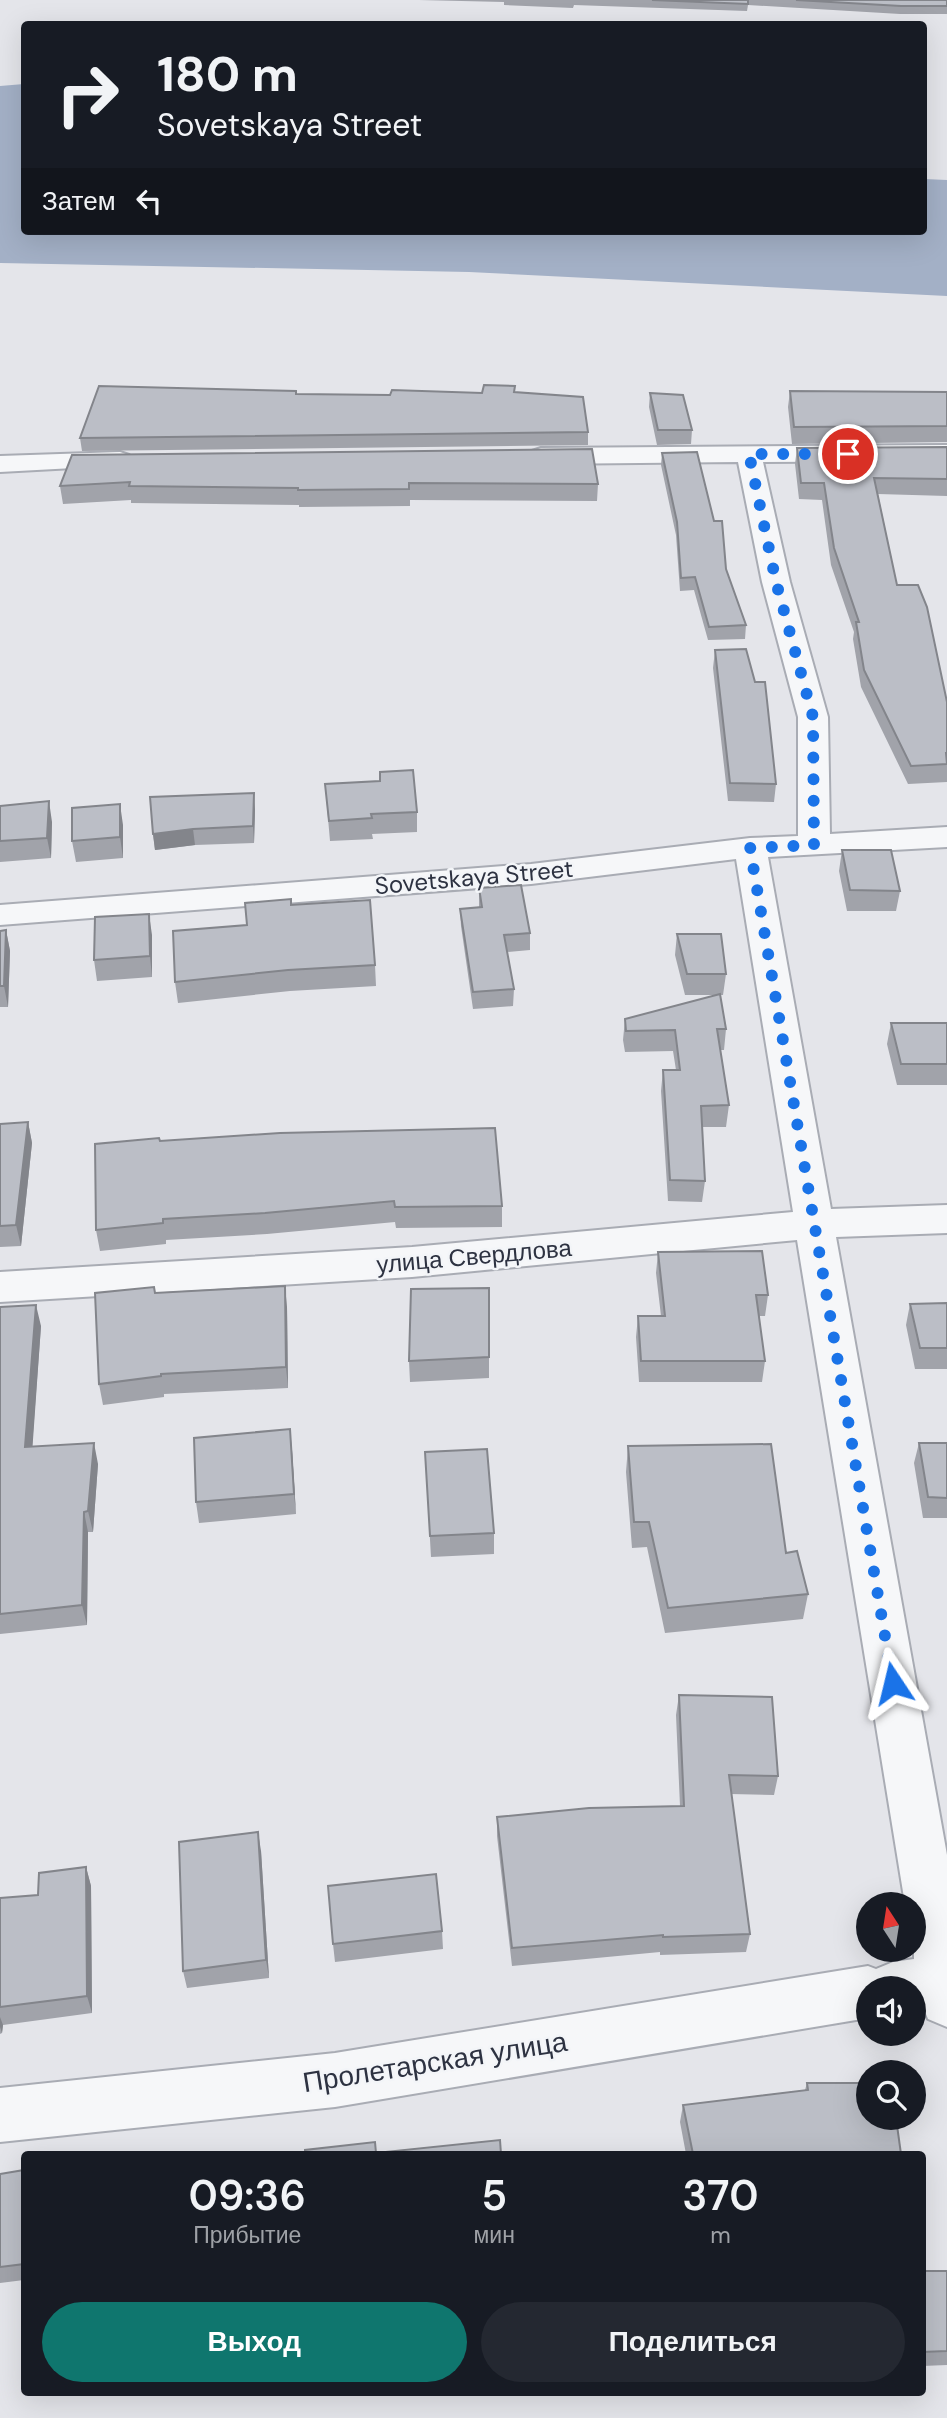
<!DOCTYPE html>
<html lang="ru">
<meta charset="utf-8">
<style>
:root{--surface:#171b24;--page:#242831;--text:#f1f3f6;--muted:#9ea1a6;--accent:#0f766e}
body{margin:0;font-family:"DM Sans",sans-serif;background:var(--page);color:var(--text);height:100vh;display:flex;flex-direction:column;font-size:26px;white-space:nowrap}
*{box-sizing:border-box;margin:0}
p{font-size:23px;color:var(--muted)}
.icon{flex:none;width:38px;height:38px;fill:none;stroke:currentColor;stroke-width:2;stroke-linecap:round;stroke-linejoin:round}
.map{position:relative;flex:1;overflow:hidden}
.drawer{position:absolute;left:21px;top:2151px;width:905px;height:245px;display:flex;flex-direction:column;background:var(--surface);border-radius:7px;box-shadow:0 7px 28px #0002}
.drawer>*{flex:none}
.top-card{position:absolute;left:21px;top:21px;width:906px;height:214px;border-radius:7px;box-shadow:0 7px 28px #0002;background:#171b24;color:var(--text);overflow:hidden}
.needle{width:46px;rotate:348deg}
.fabs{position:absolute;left:856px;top:1892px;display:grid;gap:14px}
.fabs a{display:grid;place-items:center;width:70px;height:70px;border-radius:50%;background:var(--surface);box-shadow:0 7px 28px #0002;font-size:35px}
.pin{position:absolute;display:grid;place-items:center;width:60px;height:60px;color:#fff;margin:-30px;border:4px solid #fff;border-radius:50%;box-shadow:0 2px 7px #0007}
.me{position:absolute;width:77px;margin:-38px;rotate:350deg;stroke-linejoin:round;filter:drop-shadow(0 0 5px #0008)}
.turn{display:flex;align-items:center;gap:24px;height:147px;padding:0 21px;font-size:32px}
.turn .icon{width:91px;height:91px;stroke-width:2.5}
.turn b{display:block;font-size:49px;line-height:60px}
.then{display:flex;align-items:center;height:66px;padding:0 21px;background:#0003;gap:14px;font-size:26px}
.eta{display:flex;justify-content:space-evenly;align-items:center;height:119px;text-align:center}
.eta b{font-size:42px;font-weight:600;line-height:49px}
.button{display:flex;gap:14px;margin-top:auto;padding:14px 21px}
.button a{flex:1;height:80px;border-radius:42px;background:var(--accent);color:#fff;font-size:28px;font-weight:600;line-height:80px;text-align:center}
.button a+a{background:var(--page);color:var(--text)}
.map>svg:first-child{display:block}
</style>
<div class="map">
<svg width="947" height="2418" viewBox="0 0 947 2418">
<rect width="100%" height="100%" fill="#e4e5ea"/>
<path fill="#a3b0c6" d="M24,84V231H924V179L947,180V296L469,272L0,263V86Z"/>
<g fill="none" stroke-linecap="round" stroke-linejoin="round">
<g stroke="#a9acb4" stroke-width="4">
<path id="minor" d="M947,445V461L763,462L790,582L828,717L830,834L947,827V847L768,857L831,1209L947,1205V1233L836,1237L947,1855V2027L928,2019L924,2009L914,2011V1988H868V2018L335,2107L0,2142V2088L335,2053L868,1966L876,1969L893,1962L914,1959V1904H905L797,1240L412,1277L0,1302V1272L412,1247L793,1212L736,859L531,884L0,925V905L531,864L750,838L798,836V717L762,582L738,462L541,464L532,461L528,456L532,451L541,448Z
M120,452L129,455L133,460L129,465L0,472V456Z"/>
</g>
<use href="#minor" fill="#f6f7f9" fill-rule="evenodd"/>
</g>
<path fill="#a1a3aa" d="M419,0H947V14H900L748,5L747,11L574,5L573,8L504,5V2Z
M296,391L297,394L390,395L515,392L588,432V445L82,451L80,438Z
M790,391L947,392V442L792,444L788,407Z
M650,393L692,430L691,444L657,445L649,407Z
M947,447V496L878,494L897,585L947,702V782L908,784L861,687L853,639L854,632L831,565L822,500L799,499L795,464L797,448Z
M662,453L714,521L726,569L746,625L745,639L708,640L694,590L680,591L676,535L661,465Z
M72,455L598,484L597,501L410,500V506L299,507V505L131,503V500L63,504L60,486Z
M715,650L776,784L774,802L728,801L713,668Z
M325,784L417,812V832L372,834L373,839L330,841Z
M0,806L52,822L51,858L0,862Z
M255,809L254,843L195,845L155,850L153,834Z
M123,825V858L76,862L72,841Z
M842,850L900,891L896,911H847L839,871Z
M479,888L530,933V950L507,952L514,989L513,1006L473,1009L461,926L460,909L479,907Z
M291,905L375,965L376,986L290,991L178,1003L175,982L247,925Z
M6,930L10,951L8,1007H0V931Z
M677,934L726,974L723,995H720L726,1029L724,1050H720L729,1105L726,1127H702L705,1181L702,1202L668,1201L661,1091L663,1070H676L673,1051L625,1052L623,1040L625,1019L716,995H685L675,955Z
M152,935V977L97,981L94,960Z
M891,1023H947V1085H897L887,1044Z
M28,1122L32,1143L21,1246L0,1247V1124Z
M160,1141L502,1206V1227L396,1228L395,1222L267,1234L166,1240V1244L100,1251L96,1230Z
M658,1252L768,1295L765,1316H759L765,1361L762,1382H639L636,1337L638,1316H661L656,1273Z
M154,1287L155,1293L287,1307L288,1388L164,1394V1397L103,1405L99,1384Z
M489,1288V1378L410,1382L409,1361Z
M947,1303V1369H915L906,1325L910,1304Z
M0,1307L41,1326L32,1447L98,1464L93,1532H88L87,1625L0,1634Z
M919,1443H947V1518H923L914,1463Z
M628,1446L786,1553L808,1594L803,1619L665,1633L647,1547L632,1548L626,1472Z
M292,1450L296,1514L199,1523L196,1502Z
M425,1452L494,1533V1554L431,1557Z
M679,1695L778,1776L774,1795L731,1794L750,1934L746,1952L660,1955V1952L512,1966L497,1836V1817L680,1806L676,1715Z
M261,1851L269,1978L187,1988L183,1971Z
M86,1867L91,1886L92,2013L3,2025L2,2033L0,2034V1898L38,1895Z
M442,1931L443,1949L335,1962L333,1944Z
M807,2083L901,2154H686L680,2122L683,2105L805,2090Z
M24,2170V2280L0,2283V2174Z
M922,2271H947V2365L922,2366Z"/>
<path fill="#83858b" d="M254,793L255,809L254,843L253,826Z
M49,801L52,822L51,858L47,838Z
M120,804L123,825V858L120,837Z
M193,829L195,845L155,850L153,834Z
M149,914L152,935V977L150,956Z
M6,930L10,951L8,1007L4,986Z
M28,1122L32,1143L21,1246L16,1225Z
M285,1286L287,1307L288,1388L286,1367Z
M36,1305L41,1326L31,1468L25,1447Z
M290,1429L292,1450L296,1514L294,1494Z
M94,1443L98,1464L93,1532L88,1511Z
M84,1512L88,1532L87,1625L82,1605Z
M258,1832L261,1851L269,1978L266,1960Z
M86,1867L91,1886L92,2013L87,1996Z
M0,2017L3,2025L2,2033L0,2027Z"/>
<path fill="#bbbec6" stroke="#83858b" stroke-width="2" d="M652,0H748V4Z
M796,0H947V6H901Z
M484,385L515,386L514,392L583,397L588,432L80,438L99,386L296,391V394L390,395L392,390L482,393Z
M790,391L947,392V426L794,427Z
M650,393L683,395L692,430H658Z
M947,447V479L874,478L897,585H918L927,607L947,702V753H946L947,764L911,766L864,670L856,622H859L834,548L824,483H801L797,448Z
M592,449L598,484L409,483V489L298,490V488L129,486L130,482L60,486L72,455Z
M697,452L714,521H722L726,569L746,625L709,627L695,577L681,578L677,522L662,453Z
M746,649L755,682H765L776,784L730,783L715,650Z
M413,770L417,812L371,814L372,818L329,821L325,784L380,781V772Z
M254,793L253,826L193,829L153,834L150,797Z
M49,801L47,838L0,841V806Z
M120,804V837L72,841V808Z
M842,850H891L900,891L850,890Z
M521,885L530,933L504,935L514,989L473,992L460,909L482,907L479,888Z
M291,899V905L370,900L375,965L288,970L175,982L173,931L247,925L245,903Z
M149,914L150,956L94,960L95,917Z
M6,930L4,986H0V931Z
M677,934H721L726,974H687Z
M720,994L726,1029H717L729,1105L701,1106L705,1181L670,1180L663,1070H680L675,1030L626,1031L625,1019Z
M891,1023H947V1064H901Z
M28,1122L16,1225L0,1226V1124Z
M495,1128L502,1206L395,1207L394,1201L265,1213L163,1219V1223L96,1230L95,1144L159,1138L160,1141L280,1133Z
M762,1251L768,1295H756L765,1361H641L638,1316H665L658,1252Z
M285,1286L286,1367L161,1374V1376L99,1384L95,1293L154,1287L155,1293Z
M489,1288V1357L409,1361L411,1289Z
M947,1303V1348H920L910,1304Z
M36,1305L25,1447L94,1443L88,1511L84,1512L82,1605L0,1614V1307Z
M290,1429L294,1494L196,1502L194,1438Z
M919,1443H947V1498L928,1497Z
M771,1444L786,1553L797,1551L808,1594L668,1608L649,1522H634L628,1446Z
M487,1449L494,1533L430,1536L425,1452Z
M679,1695L772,1697L778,1776L729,1775L750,1934L663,1937V1935L512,1948L497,1817L589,1808L684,1806Z
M258,1832L266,1960L183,1971L179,1842Z
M86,1867L87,1996L0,2007V1898L38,1895L39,1873Z
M436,1874L442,1931L333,1944L328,1886Z
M807,2083H868V2118H896L901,2154H693L683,2105L808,2090Z
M500,2140L501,2154H305V2150L375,2142L376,2153Z
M24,2170V2264L0,2267V2174Z
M922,2271H947V2351L922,2352Z"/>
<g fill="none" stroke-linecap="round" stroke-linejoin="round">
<path stroke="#1a73e8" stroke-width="12" stroke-dasharray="0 21.6" d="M848,454H749L776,582L813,717L814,845L750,848L893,1683"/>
</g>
<g text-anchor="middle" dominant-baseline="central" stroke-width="5" stroke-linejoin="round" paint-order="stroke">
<g font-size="24" fill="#2d3241" stroke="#f3f5f8">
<text transform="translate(474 877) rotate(-5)">Sovetskaya Street</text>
<text transform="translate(474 1256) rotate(-5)">улица Свердлова</text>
</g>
<g font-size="28" fill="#2d3241" stroke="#f3f5f8">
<text transform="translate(435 2062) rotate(-9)">Пролетарская улица</text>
</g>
</g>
</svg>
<div class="fabs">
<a><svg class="needle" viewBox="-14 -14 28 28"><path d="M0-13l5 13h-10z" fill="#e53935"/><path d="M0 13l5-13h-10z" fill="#9ea1a6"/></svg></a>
<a><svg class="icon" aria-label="sound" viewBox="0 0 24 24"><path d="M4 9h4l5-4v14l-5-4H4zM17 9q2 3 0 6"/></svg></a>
<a><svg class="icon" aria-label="search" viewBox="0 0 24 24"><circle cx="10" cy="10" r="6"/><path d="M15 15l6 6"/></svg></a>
</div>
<div class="pin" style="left:848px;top:454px;background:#d93025"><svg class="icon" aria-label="arrive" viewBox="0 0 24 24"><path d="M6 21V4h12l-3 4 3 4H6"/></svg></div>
<svg class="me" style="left:893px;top:1683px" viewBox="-20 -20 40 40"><path d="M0-17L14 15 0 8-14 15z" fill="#1a73e8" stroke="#fff" stroke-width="4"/></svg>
<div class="top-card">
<div class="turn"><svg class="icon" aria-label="right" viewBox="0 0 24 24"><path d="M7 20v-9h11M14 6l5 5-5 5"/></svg><div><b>180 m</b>Sovetskaya Street</div></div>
<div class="then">Затем<svg class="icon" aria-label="left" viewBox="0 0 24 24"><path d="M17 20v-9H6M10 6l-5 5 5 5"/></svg></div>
</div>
<section class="drawer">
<div class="eta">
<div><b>09:36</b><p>Прибытие</p></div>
<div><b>5</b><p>мин</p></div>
<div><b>370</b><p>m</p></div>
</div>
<div class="button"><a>Выход</a><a>Поделиться</a></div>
</section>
</div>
